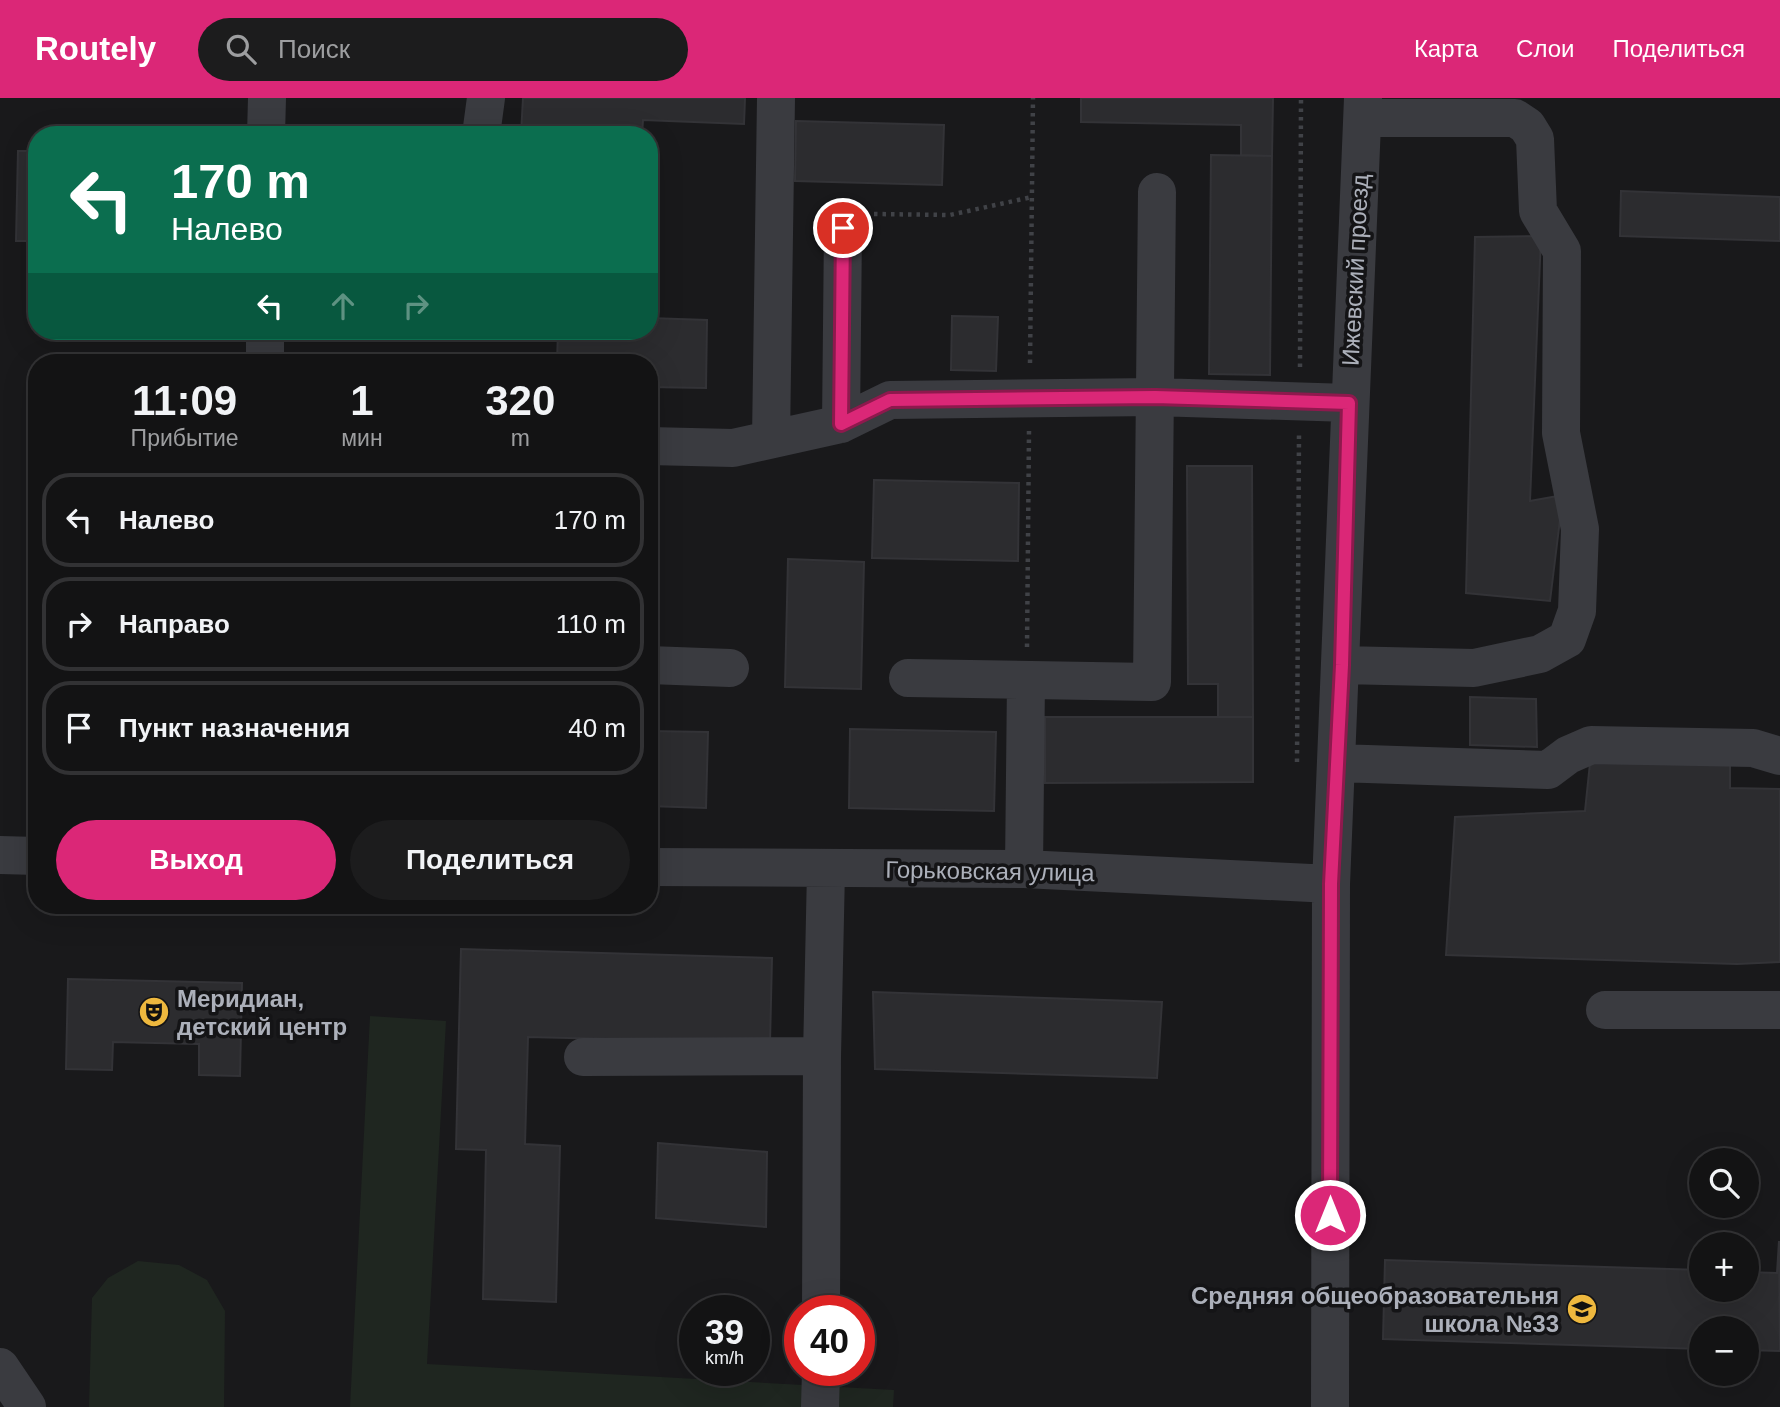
<!DOCTYPE html>
<html lang="ru">
<meta charset="utf-8">
<style>
:root{--surface:#131314;--page:#1c1c1d;--text:#f1f3f6;--muted:#9d9ea0;--line:#323234;--accent:#db2777}
body{margin:0;font-family:Arial,sans-serif;background:var(--page);color:var(--text);height:100vh;display:flex;flex-direction:column;font-size:26px;white-space:nowrap}
*{box-sizing:border-box;margin:0}
p{font-size:23px;color:var(--muted)}
.icon{flex:none;width:38px;height:38px;fill:none;stroke:currentColor;stroke-width:2;stroke-linecap:round;stroke-linejoin:round}
.map{position:relative;flex:1;overflow:hidden}
.drawer{position:absolute;left:28px;top:256px;width:630px;height:560px;display:flex;flex-direction:column;background:var(--surface);border-radius:28px;box-shadow:0 7px 28px #0002,0 0 0 2px var(--line)}
.drawer>*{flex:none}
.top-card{position:absolute;left:28px;top:28px;width:630px;height:214px;border-radius:28px;box-shadow:0 7px 28px #0002,0 0 0 2px var(--line);background:#0b6e4f;color:#fff;overflow:hidden}
.tools{position:absolute;left:1689px;top:1050px;display:grid;gap:14px}
.tools a{display:grid;place-items:center;width:70px;height:70px;border-radius:50%;background:var(--surface);box-shadow:0 7px 28px #0002,0 0 0 2px var(--line);font-size:35px}
.speed{position:absolute;left:679px;top:1197px;display:flex;gap:14px;font-size:35px;font-weight:700;text-align:center}
.speed>*{display:grid;place-content:center;width:91px;height:91px;border-radius:50%;background:var(--surface);box-shadow:0 7px 28px #0002,0 0 0 2px var(--line);line-height:1}
.speed small{font-size:18px;font-weight:400}
.speed .limit{border:10px solid #d22;background:#fff;color:#111}
.pin{position:absolute;display:grid;place-items:center;width:60px;height:60px;color:#fff;margin:-30px;border:4px solid #fff;border-radius:50%;box-shadow:0 2px 7px #0007}
.me{position:absolute;width:77px;margin:-38px;rotate:0deg;stroke-linejoin:round;filter:drop-shadow(0 0 5px #0008)}
.turn{display:flex;align-items:center;gap:24px;height:147px;padding:0 28px;font-size:32px}
.turn .icon{width:91px;height:91px;stroke-width:2.5}
.turn b{display:block;font-size:49px;line-height:60px}
.lanes{display:flex;align-items:center;height:66px;padding:0 28px;background:#0003;justify-content:center;gap:35px;direction:ltr}
.lanes .off{opacity:.35}
.eta{display:flex;justify-content:space-evenly;align-items:center;height:119px;text-align:center}
.eta b{font-size:42px;font-weight:700;line-height:49px}
.primary-button{display:flex;gap:14px;margin-top:auto;padding:14px 28px}
.primary-button a{flex:1;height:80px;border-radius:42px;background:var(--accent);color:#fff;font-size:28px;font-weight:700;line-height:80px;text-align:center}
.primary-button a+a{background:var(--page);color:var(--text)}
ul{padding:0;list-style:none}
li{display:flex;align-items:center;gap:21px;height:94px;margin:0 14px 10px;padding:0 14px;border:4px solid var(--line);border-radius:28px}
li div{flex:1}
li b{display:block;font-size:26px}
li em{font-style:normal}
header{display:flex;align-items:center;gap:42px;box-sizing:border-box;height:98px;padding:0 35px;background:var(--accent);color:#fff}
header strong{font-size:33px}
nav{display:flex;gap:38px;margin-inline-start:auto;font-size:24px}
.search{width:490px;height:63px;background:var(--page);display:flex;align-items:center;gap:18px;box-sizing:border-box;padding:0 24px;border-radius:38px;color:var(--muted);font-size:26px}
.map>svg:first-child{display:block}
</style>
<header>
<strong>Routely</strong>
<div class="search"><svg class="icon" aria-label="search" viewBox="0 0 24 24"><circle cx="10" cy="10" r="6"/><path d="M15 15l6 6"/></svg>Поиск</div>
<nav><a>Карта</a><a>Слои</a><a>Поделиться</a></nav>
</header>
<div class="map">
<svg width="1780" height="1309" viewBox="0 0 1780 1309">
<rect width="100%" height="100%" fill="#19191b"/>
<path fill="#1f2620" d="M370,918L446,923L427,1266L894,1292L893,1309H350Z
M138,1163L179,1167L207,1182L225,1213L224,1309H89L92,1200L108,1180Z"/>
<path fill="#2c2c2f" stroke="#333337" stroke-width="2" d="M523,0H745L744,26L643,22L642,37H521Z
M1081,0H1273L1272,58L1241,57V27L1081,24Z
M796,23L944,27L942,87L795,83Z
M18,53H37V143H16Z
M1211,57L1272,58L1270,277L1209,276Z
M1621,93L1780,99V143L1620,138Z
M1541,138L1530,403L1563,397L1550,503L1466,495L1475,139Z
M952,218L998,219L996,273L951,272Z
M649,220L707,222L706,290L649,289V264H557L558,233H649Z
M1187,368H1252L1253,619H1218V586H1188Z
M874,382L1019,385L1018,463L872,460Z
M788,461L864,464L861,591L785,589Z
M33,527H37V617H31Z
M1470,599L1536,601L1537,649L1470,647Z
M1045,619H1253V684L1045,685Z
M850,631L996,634L994,713L849,710Z
M649,633L708,634L706,710L649,708Z
M1590,665L1730,667V690L1780,691V864L1737,866L1446,857L1455,719L1585,713Z
M461,851L772,860L770,945L528,939L525,1046L560,1048L556,1204L483,1201L486,1052L456,1051Z
M68,881L242,885L240,978L199,977V946L113,944L112,972L66,971Z
M873,894L1162,904L1157,980L875,971Z
M658,1045L767,1054L766,1129L656,1120Z
M1779,1143L1780,1253L1746,1252V1230H1701V1251L1383,1241L1385,1162L1701,1172V1192H1746V1174L1777,1175Z"/>
<g fill="none" stroke-linecap="round" stroke-linejoin="round">
<path stroke="#404247" stroke-width="4.5" stroke-dasharray="3.5 5" stroke-linecap="butt" d="M874,116L950,117L1032,99
M1030,265L1033,0
M1300,269L1301,0
M1027,549L1029,333
M1297,664L1299,337"/>
<path stroke="#3a3b40" stroke-width="38" d="M266,37L267,0
M481,37L486,0
M265,233V264
M841,326L843,130
M771,341L776,0
M649,348L733,350L841,326L890,302L1155,299L1349,305
M649,567L730,570
M1341,567L1474,570L1540,556L1567,541L1577,513L1580,431L1561,335L1562,153L1538,113L1535,41L1527,28L1515,20H1363
M908,580L1152,584L1157,94
M1337,665L1548,672L1568,657L1591,647L1753,650L1780,658
M0,757L37,758
M649,769L1024,771L1331,786
M1024,771L1026,582
M1605,912H1780
M583,959L822,958L826,772
M821,1213L822,958
M0,1269L27,1309
M820,1309L821,1272
M1330,1309L1331,786L1363,0"/>
</g>
<g fill="none" stroke-linecap="round" stroke-linejoin="round">
<g stroke="#8e194d" stroke-width="18">
<path id="route" d="M843,130L841,326L890,302L1155,299L1349,305L1342,567L1331,786L1330,1117"/>
</g>
<use href="#route" stroke="#db2777" stroke-width="12"/>
</g>
<defs>
<g id="theatre-disc" transform="scale(1.575)"><circle r="9.5" fill="#eeb83e" stroke="#141416"/><path d="M-5-5.5Q0-4 5-5.5V0Q5 5 0 6Q-5 5-5 0ZM-3.3-2.5H-1v1.5H-3.3ZM1-2.5H3.3v1.5H1ZM-2.8 1Q0 5.5 2.8 1Z" fill="#111"/></g>
<g id="school-disc" transform="scale(1.575)"><circle r="9.5" fill="#eeb83e" stroke="#141416"/><path d="M0-5L7-2L0 1L-7-2ZM-4 1L0 2.5L4 1V4Q0 6-4 4Z" fill="#111"/></g>
</defs>
<g fill-rule="evenodd">
<use href="#theatre-disc" x="154" y="914"/>
<use href="#school-disc" x="1582" y="1211"/>
</g>
<g text-anchor="middle" dominant-baseline="central" stroke-width="7" stroke-linejoin="round" paint-order="stroke">
<g font-size="24" fill="#acb0ba" stroke="#141416">
<text transform="translate(1355 172) rotate(-87)">Ижевский проезд</text>
<text transform="translate(990 773) rotate(1)">Горьковская улица</text>
</g>
<g font-size="24" font-weight="bold" fill="#acb0ba" stroke="#141416" text-anchor="start">
<text x="177" y="900">Меридиан,<tspan x="177" dy="28">детский центр</tspan></text>
<text x="1559" y="1197" text-anchor="end">Средняя общеобразовательня<tspan x="1559" dy="28">школа №33</tspan></text>
</g>
</g>
</svg>
<div class="tools">
<a><svg class="icon" aria-label="search" viewBox="0 0 24 24"><circle cx="10" cy="10" r="6"/><path d="M15 15l6 6"/></svg></a>
<a>+</a>
<a>−</a>
</div>
<div class="speed"><div>39<small>km/h</small></div><div class="limit">40</div></div>
<div class="pin" style="left:843px;top:130px;background:#d93025"><svg class="icon" aria-label="arrive" viewBox="0 0 24 24"><path d="M6 21V4h12l-3 4 3 4H6"/></svg></div>
<svg class="me" style="left:1330px;top:1117px" viewBox="-20 -20 40 40"><circle r="17" fill="#db2777" stroke="#fff" stroke-width="3"/><path d="M0-11L8 9 0 5-8 9z" fill="#fff"/></svg>
<div class="top-card">
<div class="turn"><svg class="icon" aria-label="left" viewBox="0 0 24 24"><path d="M17 20v-9H6M10 6l-5 5 5 5"/></svg><div><b>170 m</b>Налево</div></div>
<div class="lanes"><svg class="icon" aria-label="left" viewBox="0 0 24 24"><path d="M17 20v-9H6M10 6l-5 5 5 5"/></svg><svg class="icon off" aria-label="ahead" viewBox="0 0 24 24"><path d="M12 20V5M6 11l6-6 6 6"/></svg><svg class="icon off" aria-label="right" viewBox="0 0 24 24"><path d="M7 20v-9h11M14 6l5 5-5 5"/></svg></div>
</div>
<section class="drawer">
<div class="eta">
<div><b>11:09</b><p>Прибытие</p></div>
<div><b>1</b><p>мин</p></div>
<div><b>320</b><p>m</p></div>
</div>
<ul>
<li><svg class="icon" aria-label="left" viewBox="0 0 24 24"><path d="M17 20v-9H6M10 6l-5 5 5 5"/></svg><div><b>Налево</b></div><em>170 m</em></li>
<li><svg class="icon" aria-label="right" viewBox="0 0 24 24"><path d="M7 20v-9h11M14 6l5 5-5 5"/></svg><div><b>Направо</b></div><em>110 m</em></li>
<li><svg class="icon" aria-label="arrive" viewBox="0 0 24 24"><path d="M6 21V4h12l-3 4 3 4H6"/></svg><div><b>Пункт назначения</b></div><em>40 m</em></li>
</ul>
<div class="primary-button"><a>Выход</a><a>Поделиться</a></div>
</section>
</div>
